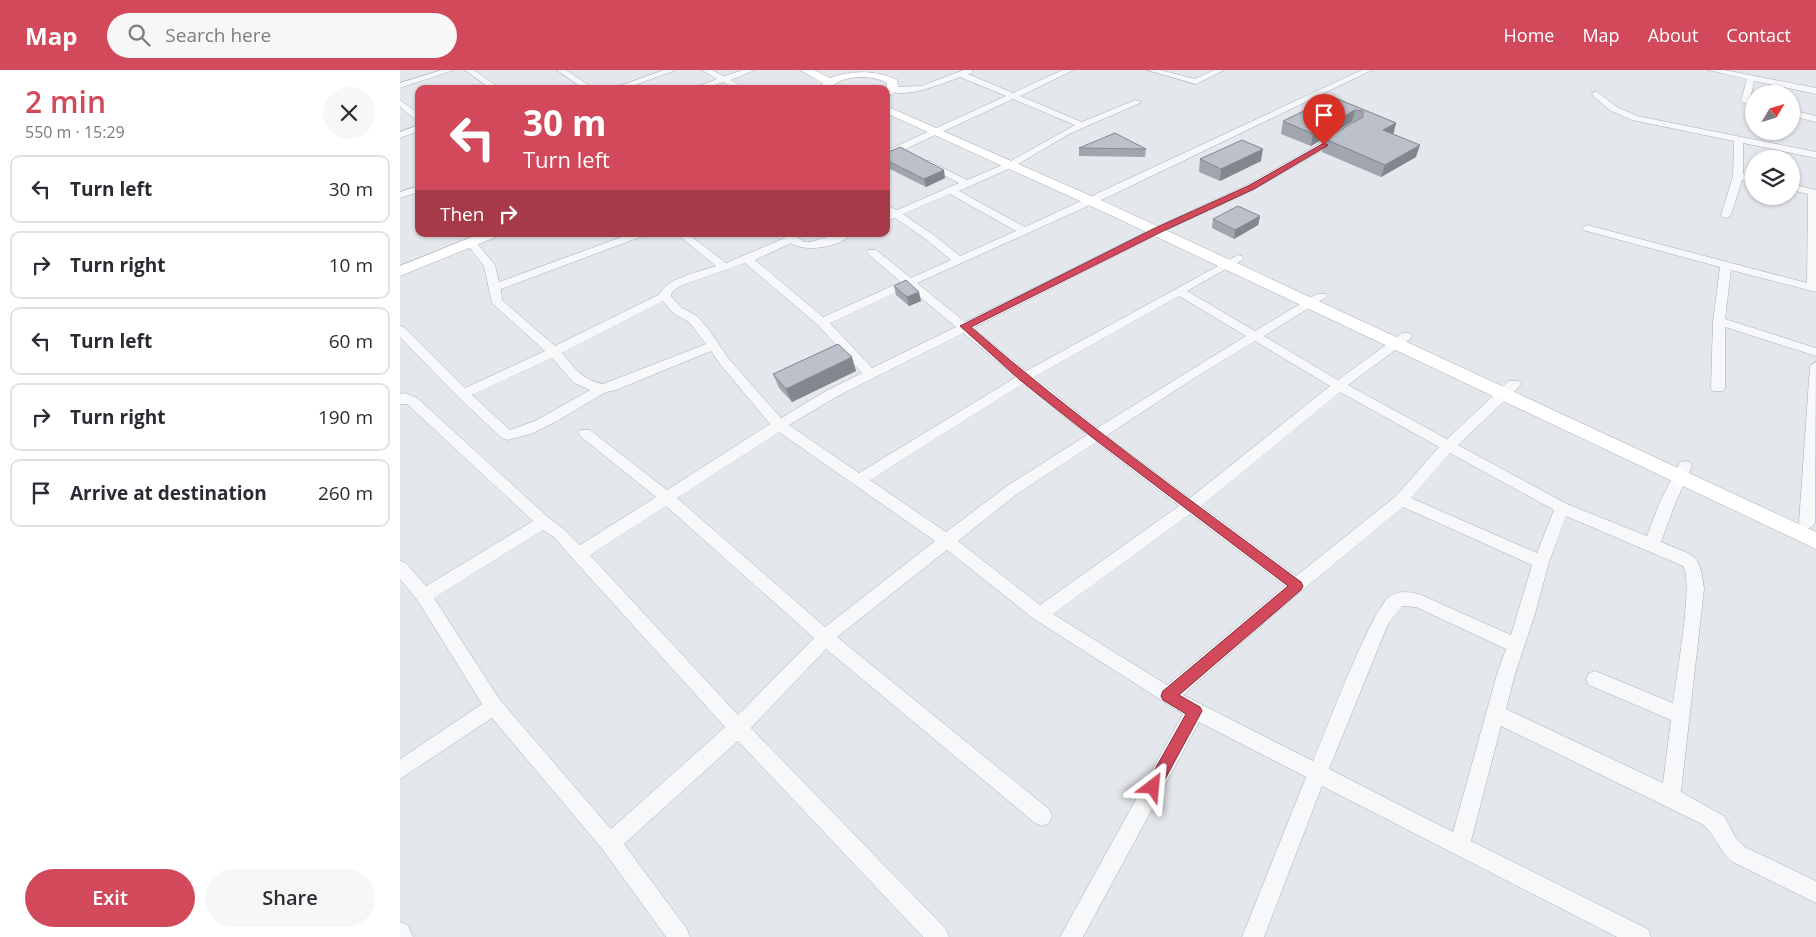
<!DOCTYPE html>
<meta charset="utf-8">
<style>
:root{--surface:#fff;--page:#f7f7f7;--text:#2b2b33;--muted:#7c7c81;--line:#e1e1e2;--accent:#d1495b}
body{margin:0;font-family:"Open Sans",sans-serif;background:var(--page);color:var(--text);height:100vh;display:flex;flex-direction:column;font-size:19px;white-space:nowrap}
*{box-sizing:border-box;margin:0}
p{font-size:16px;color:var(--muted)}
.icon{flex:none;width:28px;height:28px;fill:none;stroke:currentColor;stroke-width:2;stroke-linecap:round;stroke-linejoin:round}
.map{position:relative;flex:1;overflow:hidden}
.drawer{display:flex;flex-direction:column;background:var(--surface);width:400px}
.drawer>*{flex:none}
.hud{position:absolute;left:15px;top:15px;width:475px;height:152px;border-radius:10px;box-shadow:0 1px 4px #0004;background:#d1495b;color:#fff;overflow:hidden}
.needle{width:32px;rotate:52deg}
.tools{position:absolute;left:1345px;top:15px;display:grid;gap:10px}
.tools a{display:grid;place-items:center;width:55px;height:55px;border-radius:50%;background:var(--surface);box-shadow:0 1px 4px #0004;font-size:25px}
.pin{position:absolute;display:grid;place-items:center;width:42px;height:42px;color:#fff;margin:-51px -21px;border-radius:50% 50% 50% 0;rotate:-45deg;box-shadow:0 0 5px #0007}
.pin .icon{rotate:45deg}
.me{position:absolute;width:55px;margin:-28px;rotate:29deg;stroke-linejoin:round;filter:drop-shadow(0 0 4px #0008)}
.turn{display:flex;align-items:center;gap:18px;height:105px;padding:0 25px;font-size:22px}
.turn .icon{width:65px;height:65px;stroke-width:2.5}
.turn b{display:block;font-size:35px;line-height:42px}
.then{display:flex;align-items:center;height:48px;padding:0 25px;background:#0003;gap:10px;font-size:19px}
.round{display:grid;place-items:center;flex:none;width:52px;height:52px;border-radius:26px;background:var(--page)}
.headline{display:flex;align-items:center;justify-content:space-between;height:85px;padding:0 25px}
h1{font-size:30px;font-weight:600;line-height:38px;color:var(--accent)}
.action{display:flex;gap:10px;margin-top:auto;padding:10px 25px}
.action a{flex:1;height:58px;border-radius:30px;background:var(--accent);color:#fff;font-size:20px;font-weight:600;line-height:58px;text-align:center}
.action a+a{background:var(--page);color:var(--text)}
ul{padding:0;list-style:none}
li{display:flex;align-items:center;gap:15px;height:68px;margin:0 10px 8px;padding:0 15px;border:2px solid var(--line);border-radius:10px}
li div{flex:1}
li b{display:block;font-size:19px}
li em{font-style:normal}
header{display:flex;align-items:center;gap:30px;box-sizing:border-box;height:70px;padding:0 25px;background:var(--accent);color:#fff}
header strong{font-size:24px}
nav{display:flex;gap:28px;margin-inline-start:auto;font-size:18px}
.search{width:350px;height:45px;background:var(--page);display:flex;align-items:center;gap:12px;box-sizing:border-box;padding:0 18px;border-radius:28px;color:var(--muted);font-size:19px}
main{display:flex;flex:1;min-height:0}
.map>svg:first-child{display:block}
</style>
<header>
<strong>Map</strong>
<div class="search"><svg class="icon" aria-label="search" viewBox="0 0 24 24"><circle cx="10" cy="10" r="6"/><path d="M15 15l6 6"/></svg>Search here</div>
<nav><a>Home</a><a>Map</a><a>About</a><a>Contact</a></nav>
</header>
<main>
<section class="drawer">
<div class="headline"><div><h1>2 min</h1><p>550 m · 15:29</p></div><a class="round"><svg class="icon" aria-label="close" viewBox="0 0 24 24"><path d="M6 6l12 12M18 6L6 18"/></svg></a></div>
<ul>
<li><svg class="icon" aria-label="left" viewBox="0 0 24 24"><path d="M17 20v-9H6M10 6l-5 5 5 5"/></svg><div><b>Turn left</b></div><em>30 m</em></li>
<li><svg class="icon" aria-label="right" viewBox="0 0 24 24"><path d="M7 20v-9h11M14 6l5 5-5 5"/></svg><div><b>Turn right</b></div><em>10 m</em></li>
<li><svg class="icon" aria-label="left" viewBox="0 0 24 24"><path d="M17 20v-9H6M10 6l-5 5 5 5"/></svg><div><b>Turn left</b></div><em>60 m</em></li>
<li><svg class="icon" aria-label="right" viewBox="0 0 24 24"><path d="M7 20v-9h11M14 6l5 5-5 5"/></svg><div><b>Turn right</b></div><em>190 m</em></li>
<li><svg class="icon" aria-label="arrive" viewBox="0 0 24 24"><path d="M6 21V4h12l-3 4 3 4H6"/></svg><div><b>Arrive at destination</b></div><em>260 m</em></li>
</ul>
<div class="action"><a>Exit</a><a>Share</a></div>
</section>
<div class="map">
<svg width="1416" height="867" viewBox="0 0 1416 867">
<rect width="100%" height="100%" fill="#e4e7ec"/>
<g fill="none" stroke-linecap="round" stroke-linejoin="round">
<g stroke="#a9aeb7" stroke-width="1">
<path id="minor" d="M42,0H54L0,18V13Z
M65,0H74L101,19H91Z
M157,0H166L194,19H184Z
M264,0H276L224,19H211Z
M302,0H312L324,6L343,0H355L331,10L346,19H335L323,12L304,19H291L317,9Z
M564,0H572V3L568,4L613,23L663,0H674L620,26L682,52L735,30L742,32L669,64L613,97L559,121L625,157L962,0H972L708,127L517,213L565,252L752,159L847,115L937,64H943V68L855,119L760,163L573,258L626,301L838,185L842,186L844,188L842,190L787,221L855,261L917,224H925L927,226L925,228L864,266L938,310L1002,263H1010L1012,266L1010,269L948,315L1047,369L1109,311H1119L1121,314L1119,317L1058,375L1167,434L1247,466L1259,434L1280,392L1285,391L1290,392L1292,396L1275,434L1261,472C1293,486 1300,481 1304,519L1281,722L1324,746L1336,768L1345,777L1416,811V833L1331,791C1319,780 1315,764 1302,754L1101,656L1071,771L1248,859L1251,867H1217L922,716L864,867H842L906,707L799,652L683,867H660L783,644L634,549L547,480L437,567L649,739L652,746L649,753L642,756L635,753L426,579L351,658L546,859L549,867H523L338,671L224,774L287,859L290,867H266L203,780L92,648L0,709V689L82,634L18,531L0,509V491L6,493L26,516L133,451L7,334H0V324L5,323L17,328L149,448L165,460L180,475L256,427L180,366L178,363L180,360H190L267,420L370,354L320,294L311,281L216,320L206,322L159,350L131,364L107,370L102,368L58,327L0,267V256L4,257L65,318L145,281L92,233L84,196L65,172L66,170H74L95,195L99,212L230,164H244L243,166L101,219L102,230L155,276L260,224C265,209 301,201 316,196L277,164H288L326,193L385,168L382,164H393L404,172H411L437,164H451C441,177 405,183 391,173L355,190L423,247L501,212L468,184L467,182L468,180H476L511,208L551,190L527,170L495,148L486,151V144L488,143L486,138L490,137L497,140L559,113L524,95V91H530L567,110L607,93L675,55L613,29L486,88V81L606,26L560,7C545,13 502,30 489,20L493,17L521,16ZM550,124L616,161L560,186L535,166L503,144ZM345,193L418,255L462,303L426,321L381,348L328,288L310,261L297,246L282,238L271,226L272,222L280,216ZM508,217L556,257L472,298L430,253ZM779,226L846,266L697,358L634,307ZM263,231L274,244L289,252L306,274L203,314C182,310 175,298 162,283ZM563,263L616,307L459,403L389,355L436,327ZM855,271L930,316L790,428L706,366L788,312ZM152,288L174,313L190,320L135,351L110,360L72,325ZM624,313L687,365L607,416L546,462L470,410ZM940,322L1039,377L996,426L896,506L801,436ZM379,362L535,471L425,557L277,428ZM696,372L779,436L640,535L558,471L617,424ZM1050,383L1154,440L1137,483L1011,428ZM266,436L414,568L338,645L190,485ZM1003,437L1132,495L1111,565L1019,524C1009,522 999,520 989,527C971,540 925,663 913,691L783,625L880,539ZM790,444L885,516L767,615L653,544ZM1166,446L1283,496C1294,511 1276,609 1273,633L1195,601L1189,603L1186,609L1189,615L1271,650L1263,713L1106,639L1115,604L1135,544L1149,492ZM143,460L155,468L173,489L325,657L211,759L100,630L34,528ZM1002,536L1016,537L1106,579L1097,604L1053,762L929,699L988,554Z
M747,0H760L795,9L814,0H824L796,14Z
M1308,0H1324L1416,18V24L1354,11L1350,30L1354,32V38L1341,31L1347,9Z
M1196,21L1217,37L1237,46L1416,82V88L1343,73V104L1354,107V113L1342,110L1331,145L1326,148L1322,147L1321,145L1333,106L1334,71L1232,50L1211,41L1193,26L1192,24Z
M0,30L19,44V52L0,37Z
M1391,40L1416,46V52L1391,46Z
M19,55V61L0,68V62Z
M1391,114L1416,120V222L1331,200L1325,249L1416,278V286L1325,257V318L1323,321H1313L1311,318L1313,251L1320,197L1183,160L1182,158L1187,155L1407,213L1408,124L1391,120Z
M19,116V122L0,128V122Z
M1416,292L1415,453L1412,457L1407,459L1402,457L1399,453L1410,296Z
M0,852L8,855L13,867H0Z"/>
</g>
<g stroke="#a9aeb7" stroke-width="1">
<path id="secondary" d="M400,0H414L430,8C451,0 477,0 497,10L499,20L486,27L487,13C474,6 454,5 440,11C429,17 432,19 419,19L423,13Z
M486,36L714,136L1416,462V479L704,142L486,43Z
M79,164H98L96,167L0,206V196Z"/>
</g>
<use href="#minor" fill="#f7f8fa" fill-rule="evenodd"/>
<use href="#secondary" fill="#fff" fill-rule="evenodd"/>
</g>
<path fill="#a1a5ae" d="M933,27L996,53L993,64L1016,87L981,107L922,82L925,69L954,52H952L911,76L881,64L883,51Z
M679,78L746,79L745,87L679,86Z
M486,83L545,108L526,117L486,97Z
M800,89L861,91L820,111L799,102Z
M860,146L858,155L834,169L812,158L813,149Z
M494,216L521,231L509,236L496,225Z
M456,301L392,332L379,318L373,304Z"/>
<path fill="#83868d" d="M955,40L952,52L911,76L913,64Z
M996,53L993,65L983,60Z
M1020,75L1016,87L981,107L985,95Z
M863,79L861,91L820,111L821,99Z
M544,100L545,108L526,117L524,109Z
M860,146L858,155L834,169L835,160Z
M519,222L521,231L509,236L507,227Z
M452,287L456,301L392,332L386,319Z"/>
<path fill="#bbc0ca" stroke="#83868d" d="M933,27L996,53L983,60L1020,75L985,95L925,69L963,47V41L955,40L913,64L883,51Z
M715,63L746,79L679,78Z
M842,70L863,79L821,99L800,89Z
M500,77L544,100L524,109L486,90V83Z
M838,136L860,146L835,160L813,149Z
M506,210L519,222L507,227L494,216Z
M438,274L452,287L386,319L373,304Z"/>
<path fill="#d1495b" stroke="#882f3b" d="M924,73L928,75L927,76L854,119L759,163L571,257C676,348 789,429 901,512L903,516L901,520L779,625L800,637L802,641L758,722L753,724L748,722L745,717L786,644L763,630L761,626L763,621L888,516L693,368L620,310L560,256L753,159L848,116Z"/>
</svg>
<div class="tools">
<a><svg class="needle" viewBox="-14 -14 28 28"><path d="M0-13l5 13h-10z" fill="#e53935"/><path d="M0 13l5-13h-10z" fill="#7c7c81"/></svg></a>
<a><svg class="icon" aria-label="layers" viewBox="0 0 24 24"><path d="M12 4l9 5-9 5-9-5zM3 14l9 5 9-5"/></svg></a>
</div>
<div class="pin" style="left:924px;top:75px;background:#d93025"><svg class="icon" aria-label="arrive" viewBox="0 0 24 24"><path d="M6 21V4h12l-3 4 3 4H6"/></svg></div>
<svg class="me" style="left:753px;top:717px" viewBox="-20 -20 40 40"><path d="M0-17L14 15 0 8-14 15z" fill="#d1495b" stroke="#fff" stroke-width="4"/></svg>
<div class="hud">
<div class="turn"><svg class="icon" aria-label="left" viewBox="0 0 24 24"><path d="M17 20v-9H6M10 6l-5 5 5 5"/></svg><div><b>30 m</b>Turn left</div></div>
<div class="then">Then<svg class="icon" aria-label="right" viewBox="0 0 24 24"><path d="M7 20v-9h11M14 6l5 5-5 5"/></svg></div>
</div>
</div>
</main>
